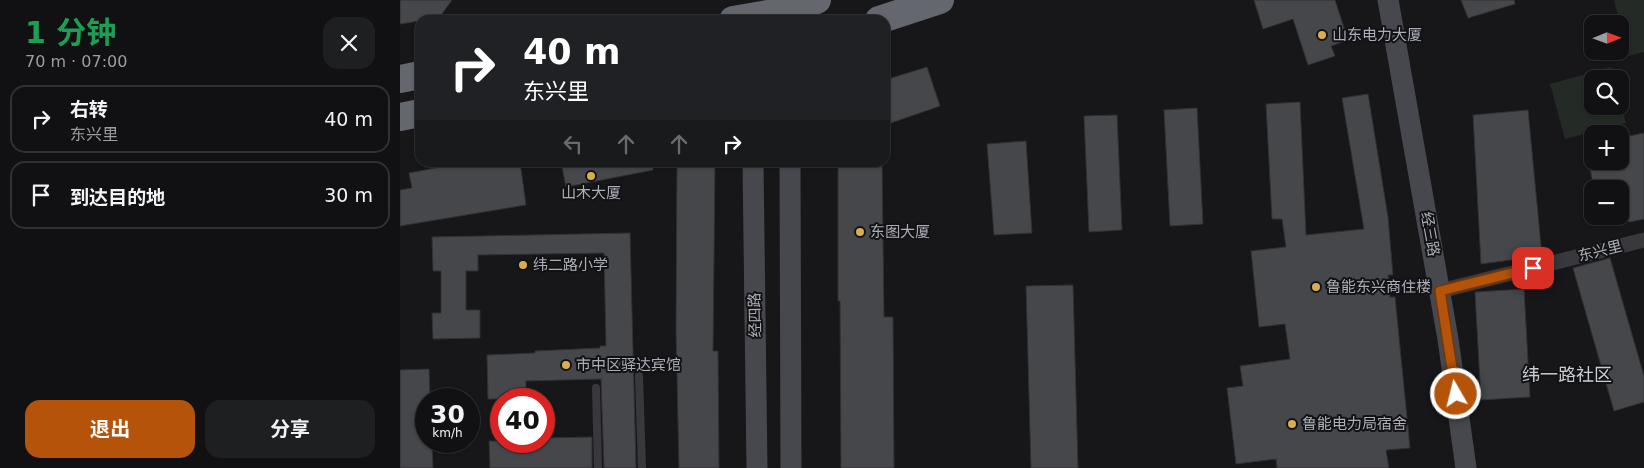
<!DOCTYPE html>
<html lang="zh">
<meta charset="utf-8">
<style>
:root{--surface:#111113;--page:#1e1f21;--text:#f1f3f6;--muted:#9c9da0;--line:#303133;--accent:#b45309}
body{margin:0;font-family:"DejaVu Sans","Noto Sans SC",sans-serif;background:var(--page);color:var(--text);height:100vh;display:flex;flex-direction:column;font-size:19px;white-space:nowrap}
*{box-sizing:border-box;margin:0}
p{font-size:16px;color:var(--muted)}
.icon{flex:none;width:28px;height:28px;fill:none;stroke:currentColor;stroke-width:2;stroke-linecap:round;stroke-linejoin:round}
.map{position:relative;flex:1;overflow:hidden}
.details{display:flex;flex-direction:column;background:var(--surface);width:400px}
.details>*{flex:none}
.top-card{position:absolute;left:15px;top:15px;width:475px;height:152px;border-radius:15px;box-shadow:0 1px 4px #0004,0 0 0 1px var(--line);background:#202124;color:#fff;overflow:hidden}
.needle{width:32px;rotate:89deg}
.fabs{position:absolute;left:1184px;top:15px;display:grid;gap:10px}
.fabs a{display:grid;place-items:center;width:45px;height:45px;border-radius:10px;background:var(--surface);box-shadow:0 1px 4px #0004,0 0 0 1px var(--line);font-size:25px}
.speed{position:absolute;left:15px;top:388px;display:flex;gap:10px;font-size:25px;font-weight:700;text-align:center}
.speed>*{display:grid;place-content:center;width:65px;height:65px;border-radius:50%;background:var(--surface);box-shadow:0 1px 4px #0004,0 0 0 1px var(--line);line-height:1}
.speed small{font-size:12px;font-weight:400}
.speed .limit{border:8px solid #d22;background:#fff;color:#111}
.pin{position:absolute;display:grid;place-items:center;width:42px;height:42px;color:#fff;margin:-21px;border-radius:10px;box-shadow:0 2px 8px #0006}
.me{position:absolute;width:55px;margin:-28px;rotate:352deg;stroke-linejoin:round;filter:drop-shadow(0 0 4px #0008)}
.turn{display:flex;align-items:center;gap:18px;height:105px;padding:0 25px;font-size:22px}
.turn .icon{width:65px;height:65px;stroke-width:2.5}
.turn b{display:block;font-size:35px;line-height:42px}
.lanes{display:flex;align-items:center;height:48px;padding:0 25px;background:#0003;justify-content:center;gap:25px;direction:ltr}
.lanes .off{opacity:.35}
.round{display:grid;place-items:center;flex:none;width:52px;height:52px;border-radius:15px;background:var(--page)}
.summary{display:flex;align-items:center;justify-content:space-between;height:85px;padding:0 25px}
h1{font-size:30px;font-weight:700;line-height:38px;color:#1e9e55}
.primary-button{display:flex;gap:10px;margin-top:auto;padding:10px 25px}
.primary-button a{flex:1;height:58px;border-radius:15px;background:var(--accent);color:#fff;font-size:20px;font-weight:700;line-height:58px;text-align:center}
.primary-button a+a{background:var(--page);color:var(--text)}
ul{padding:0;list-style:none}
li{display:flex;align-items:center;gap:15px;height:68px;margin:0 10px 8px;padding:0 15px;border:2px solid var(--line);border-radius:15px}
li div{flex:1}
li b{display:block;font-size:19px}
li em{font-style:normal}
main{display:flex;flex:1;min-height:0}
.map>svg:first-child{display:block}
</style>
<main>
<section class="details">
<div class="summary"><div><h1>1 分钟</h1><p>70 m · 07:00</p></div><a class="round"><svg class="icon" aria-label="close" viewBox="0 0 24 24"><path d="M6 6l12 12M18 6L6 18"/></svg></a></div>
<ul>
<li><svg class="icon" aria-label="right" viewBox="0 0 24 24"><path d="M7 20v-9h11M14 6l5 5-5 5"/></svg><div><b>右转</b><p>东兴里</p></div><em>40 m</em></li>
<li><svg class="icon" aria-label="arrive" viewBox="0 0 24 24"><path d="M6 21V4h12l-3 4 3 4H6"/></svg><div><b>到达目的地</b></div><em>30 m</em></li>
</ul>
<div class="primary-button"><a>退出</a><a>分享</a></div>
</section>
<div class="map">
<svg width="1244" height="468" viewBox="0 0 1244 468">
<rect width="100%" height="100%" fill="#171719"/>
<path fill="#242a25" d="M1214,0H1244V52L1228,56Z
M1211,67L1214,79H1192V106H1220V101L1226,123L1165,139L1150,84Z"/>
<path fill="#46474b" stroke="#313134" d="M0,0H52L39,18L0,24Z
M854,0H935L948,40L931,46L935,56L908,65L893,19L863,29Z
M1061,0H1114L1115,4L1068,18Z
M527,67L540,106L485,125V80Z
M968,94L988,217L993,275H988L990,297H995L1010,448L986,450L989,468H877L876,459L836,464L827,388L843,386L840,366L890,359L885,324L859,327L851,251L886,247L882,219H872L866,104L900,102L906,235L964,229L942,98Z
M797,108L803,224L770,226L764,110Z
M1128,110L1142,256L1081,264L1073,115Z
M717,115L722,230L689,232L684,116Z
M1244,133V219L1230,222L1208,216H1220V189H1194L1187,153L1192,150V161H1220V138Z
M626,141L632,233L594,235L587,144Z
M67,162H120L126,205L0,226V190L12,188L9,173Z
M161,162H253V170L166,187Z
M277,162H315L313,351H318L319,468H279L276,331Z
M438,162H482L484,317H493L494,468H441L440,301H438Z
M230,233L236,468H204L201,379L126,381V399H88L87,355L135,353V351L200,348V346H206L204,253L78,255V271H66V310H80V338L33,339L32,313H41V271H33L32,237Z
M1210,258L1244,376V402L1214,411L1173,268Z
M673,285L678,468H631L626,286Z
M1124,289L1130,397L1081,400L1075,292Z
M29,369L30,399H26V441H32L33,468H0V370Z
M192,437V468H90L89,441H144V438Z"/>
<g fill="none" stroke-linecap="round" stroke-linejoin="round">
<path stroke="#39393d" stroke-width="8" d="M239,376L242,468
M196,388L198,468"/>
<path stroke="#39393d" stroke-width="15" d="M1040,291L1244,240"/>
<path stroke="#47484d" stroke-width="21" d="M988,0L1048,339L1066,468
M353,162L357,468
M390,162L391,468"/>
<path stroke="#65676e" stroke-width="28" d="M333,20L380,12L417,0
M479,20L540,0
M0,79L20,75
M0,117L20,113"/>
</g>
<g fill="none" stroke-linecap="round" stroke-linejoin="round">
<g stroke="#753606" stroke-width="12">
<path id="route" d="M1056,394L1040,291L1133,268"/>
</g>
<use href="#route" stroke="#b45309" stroke-width="9"/>
</g>
<g fill="#dbae4d" stroke="#121214" stroke-width="2">
<circle cx="922" cy="35" r="5"/>
<circle cx="191" cy="176" r="5"/>
<circle cx="460" cy="232" r="5"/>
<circle cx="123" cy="265" r="5"/>
<circle cx="916" cy="287" r="5"/>
<circle cx="166" cy="365" r="5"/>
<circle cx="892" cy="424" r="5"/>
</g>
<g text-anchor="middle" dominant-baseline="central" stroke-width="4" stroke-linejoin="round" paint-order="stroke">
<g font-size="15" fill="#abaeb7" stroke="#121214" text-anchor="start">
<text x="932" y="35">山东电力大厦</text>
<text x="191" y="193" text-anchor="middle">山木大厦</text>
<text x="470" y="232">东图大厦</text>
<text x="133" y="265">纬二路小学</text>
<text x="926" y="287">鲁能东兴商住楼</text>
<text x="176" y="365">市中区驿达宾馆</text>
<text x="902" y="424">鲁能电力局宿舍</text>
</g>
<g font-size="15" fill="#abaeb7" stroke="#121214">
<text transform="translate(1030 234) rotate(80)">经三路</text>
<text transform="translate(1200 251) rotate(-14)">东兴里</text>
<text transform="translate(355 315) rotate(-91)">经四路</text>
</g>
<g font-size="18" fill="#cbcdd4" stroke="#121214">
<text x="1167" y="374">纬一路社区</text>
</g>
</g>
</svg>
<div class="fabs">
<a><svg class="needle" viewBox="-14 -14 28 28"><path d="M0-13l5 13h-10z" fill="#e53935"/><path d="M0 13l5-13h-10z" fill="#9c9da0"/></svg></a>
<a><svg class="icon" aria-label="search" viewBox="0 0 24 24"><circle cx="10" cy="10" r="6"/><path d="M15 15l6 6"/></svg></a>
<a>+</a>
<a>−</a>
</div>
<div class="speed"><div>30<small>km/h</small></div><div class="limit">40</div></div>
<div class="pin" style="left:1133px;top:268px;background:#d93025"><svg class="icon" aria-label="arrive" viewBox="0 0 24 24"><path d="M6 21V4h12l-3 4 3 4H6"/></svg></div>
<svg class="me" style="left:1056px;top:394px" viewBox="-20 -20 40 40"><circle r="17" fill="#b45309" stroke="#fff" stroke-width="3"/><path d="M0-11L8 9 0 5-8 9z" fill="#fff"/></svg>
<div class="top-card">
<div class="turn"><svg class="icon" aria-label="right" viewBox="0 0 24 24"><path d="M7 20v-9h11M14 6l5 5-5 5"/></svg><div><b>40 m</b>东兴里</div></div>
<div class="lanes"><svg class="icon off" aria-label="left" viewBox="0 0 24 24"><path d="M17 20v-9H6M10 6l-5 5 5 5"/></svg><svg class="icon off" aria-label="ahead" viewBox="0 0 24 24"><path d="M12 20V5M6 11l6-6 6 6"/></svg><svg class="icon off" aria-label="ahead" viewBox="0 0 24 24"><path d="M12 20V5M6 11l6-6 6 6"/></svg><svg class="icon" aria-label="right" viewBox="0 0 24 24"><path d="M7 20v-9h11M14 6l5 5-5 5"/></svg></div>
</div>
</div>
</main>
